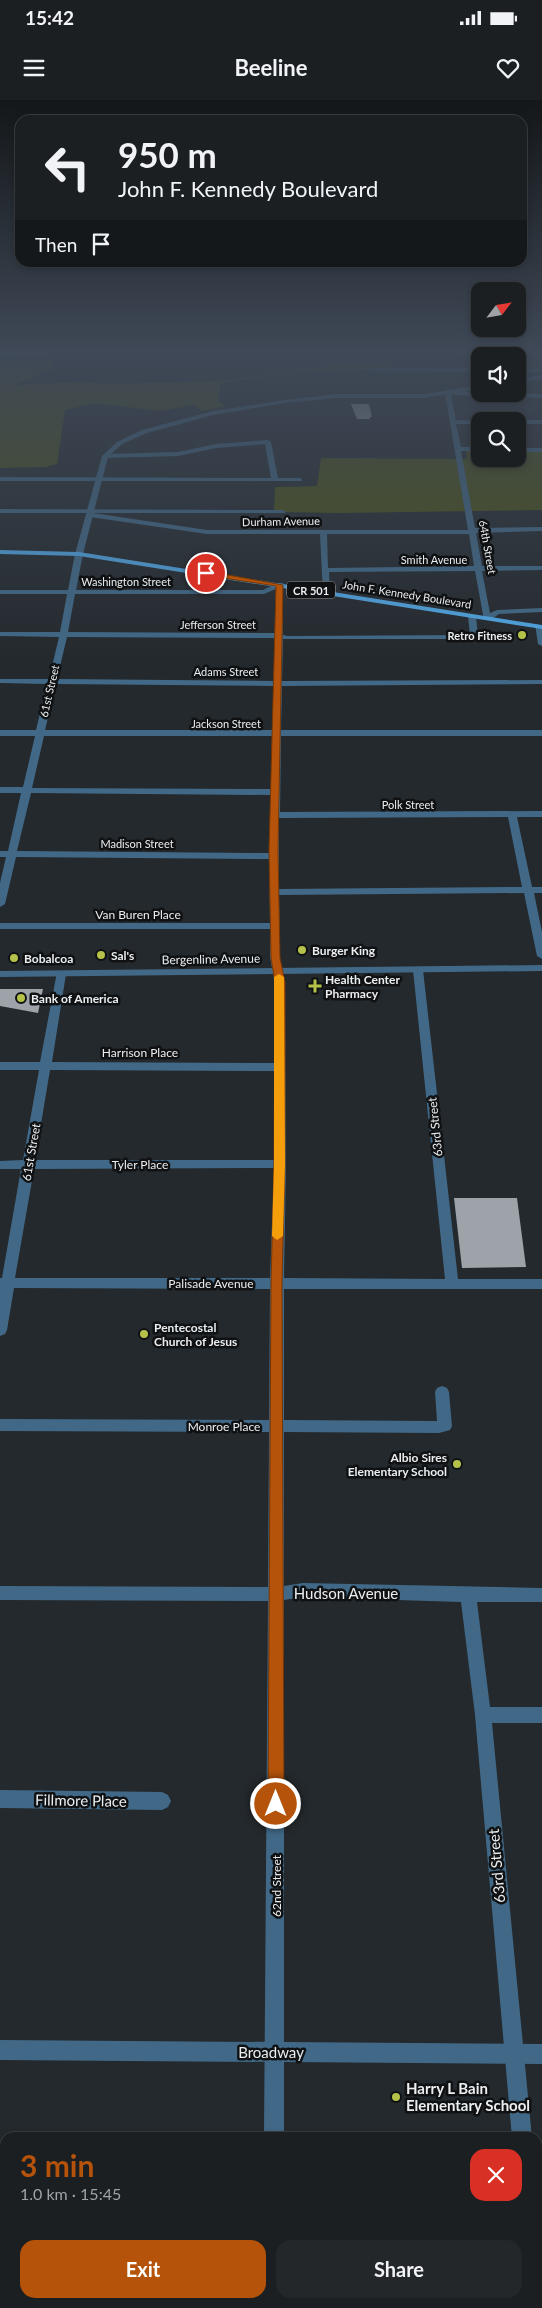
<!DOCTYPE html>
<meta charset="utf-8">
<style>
:root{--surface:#1b1f22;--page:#24272a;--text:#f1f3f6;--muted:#a0a2a5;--line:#393d40;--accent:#b45309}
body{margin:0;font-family:Lato,sans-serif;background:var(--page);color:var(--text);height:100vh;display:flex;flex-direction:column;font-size:19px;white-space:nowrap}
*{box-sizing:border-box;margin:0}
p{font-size:16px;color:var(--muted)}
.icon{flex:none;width:28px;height:28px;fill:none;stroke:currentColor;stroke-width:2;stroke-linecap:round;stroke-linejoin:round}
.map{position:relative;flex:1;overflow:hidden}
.side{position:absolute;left:0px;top:2032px;width:542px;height:176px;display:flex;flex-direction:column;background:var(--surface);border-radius:15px 15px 0 0;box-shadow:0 2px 8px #0003,0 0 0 1px var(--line)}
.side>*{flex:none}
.guide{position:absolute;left:15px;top:15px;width:512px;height:152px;border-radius:15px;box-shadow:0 2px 8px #0003,0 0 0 1px var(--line);background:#1b1f22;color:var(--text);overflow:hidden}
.needle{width:32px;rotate:59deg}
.buttons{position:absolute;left:471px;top:182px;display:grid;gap:10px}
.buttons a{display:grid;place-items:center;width:55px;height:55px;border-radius:10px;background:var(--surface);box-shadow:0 2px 8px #0003,0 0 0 1px var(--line);font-size:25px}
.pin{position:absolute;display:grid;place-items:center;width:42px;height:42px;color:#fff;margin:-21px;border:2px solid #fff;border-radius:50%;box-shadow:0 1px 5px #0007}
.me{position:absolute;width:55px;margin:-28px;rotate:0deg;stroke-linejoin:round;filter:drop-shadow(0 0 4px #0008)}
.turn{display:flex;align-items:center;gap:18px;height:105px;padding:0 20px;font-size:22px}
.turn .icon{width:65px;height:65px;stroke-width:2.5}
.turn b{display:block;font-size:35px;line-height:42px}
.then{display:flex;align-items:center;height:48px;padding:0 20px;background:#0003;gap:10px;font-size:19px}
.round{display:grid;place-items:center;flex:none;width:52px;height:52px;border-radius:15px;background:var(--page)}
.head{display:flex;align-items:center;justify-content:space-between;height:85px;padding:0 20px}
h1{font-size:30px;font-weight:700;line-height:38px;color:var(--accent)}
.cta{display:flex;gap:10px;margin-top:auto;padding:10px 20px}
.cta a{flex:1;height:58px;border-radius:15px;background:var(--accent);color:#fff;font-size:20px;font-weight:700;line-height:58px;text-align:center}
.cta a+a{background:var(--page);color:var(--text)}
.status{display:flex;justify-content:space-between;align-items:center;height:35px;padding:0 25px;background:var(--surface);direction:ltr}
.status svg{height:14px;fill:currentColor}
header{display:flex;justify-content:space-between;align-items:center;height:65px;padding:0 20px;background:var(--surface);font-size:22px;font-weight:700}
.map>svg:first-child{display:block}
</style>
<div class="status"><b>15:42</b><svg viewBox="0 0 49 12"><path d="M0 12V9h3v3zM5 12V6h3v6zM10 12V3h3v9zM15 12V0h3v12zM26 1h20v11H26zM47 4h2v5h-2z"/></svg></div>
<header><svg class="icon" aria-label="menu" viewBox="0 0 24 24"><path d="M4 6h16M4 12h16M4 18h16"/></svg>Beeline<svg class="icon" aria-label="heart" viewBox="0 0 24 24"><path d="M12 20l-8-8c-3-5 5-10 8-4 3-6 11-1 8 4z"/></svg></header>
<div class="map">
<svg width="542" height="2208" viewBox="0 0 542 2208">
<rect width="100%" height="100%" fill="#24292d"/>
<path fill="#4b5114" d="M52,259L51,269L14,285L79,282L112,284L220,281L346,264L388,263L386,267L369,270L299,271L221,283L218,301L225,306L202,311L193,305L160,311L94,303L65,310L57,364L45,367L0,368V261Z
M466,351H480V359H518V351H542V410L341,413L274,412L275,387L317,386L321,358L467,359Z"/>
<path fill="#9da3a9" d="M351,304H369L372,317H370V319H357Z
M0,889H43L38,913L0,906Z
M454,1098H517L526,1167L462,1168Z"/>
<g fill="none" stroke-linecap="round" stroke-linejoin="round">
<path fill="#416987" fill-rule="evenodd" d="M372,268H480V272L370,271Z
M542,268V272L518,273V269Z
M448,291L542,294V298L451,295L456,320L483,321H480V324H456L461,347H480V351H461L475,428L542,427V431L476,433L482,466H542V470L482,471L490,513L497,510L542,508V512L499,514L490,520H484L475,471L329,472L330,492L323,494L320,434H207L90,417L87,415L88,413H0V409L283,410L286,412L285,413H93L207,430H468L445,293ZM327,434H469L474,466L328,468Z
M518,320H542V324H518L515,321Z
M268,340L271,342L278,378H300L302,379V381H0V377L271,378L265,344L216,348L178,356L105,358L102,356L105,354L178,352L216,344Z
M518,348H542V352H518Z
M79,452L83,454L76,490H263L277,483H283V535L288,536L470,535L468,516L472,514L476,516L478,537L474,539H283L282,581L542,580V584L282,586L281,630H542V636H281L280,712L542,711V717H517L532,787H542V793H534L542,832V859L537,856L524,793L279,795L280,858L285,883L286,1064L284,1178L445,1179L413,870L418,867L423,870L458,1179H542V1189H284V1320L437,1321L435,1292L437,1288L442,1286L447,1288L449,1292L452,1326L450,1330L439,1333L284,1332V1486L303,1483L542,1488V1502H477L490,1607H542V1623H492L532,2038H512L475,1615L461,1502L303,1497L284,1500V2038H264L268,1501L0,1500V1486L268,1487L269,1332L0,1331V1319L269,1320L270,1189L14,1188L7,1230L5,1234L0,1236V1178H2L21,1069H0V1061L23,1060L39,970H0V962H40L57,872H65L66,874L52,962L274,963L275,883L270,858V829H0V823H270L269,759L16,757L5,804L0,807V783L6,757H0V751H8L21,693H0V687H23L35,636H0V630H36L47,584L0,583V579H49L59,537L0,536V532H60L67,494H0V490H68L75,454ZM276,489L275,533L68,532L75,494H264ZM67,537L275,538L274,581L57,579ZM56,584L274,586L272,630H45ZM44,636H272L271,689L32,688ZM31,693L271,695L269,753L17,751ZM508,717L522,787L279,789V718ZM50,970L274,971V1060H35ZM274,1068L270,1178H15L34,1069Z
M535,524L542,526V546L538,544Z
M0,1690L162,1692L168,1695L171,1701L168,1707L162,1710L0,1708Z
M538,2174L542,2176V2208H529V2204H538Z
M262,2204H284V2208H262Z"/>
<path fill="#416987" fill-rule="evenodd" d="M542,275V279L518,283V279Z
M480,285V289L424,298H337L285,303L213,315L147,333L122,344L108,357L83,454L79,456L75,454L102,356L117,342L142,330L213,311L285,300L337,294H424Z
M542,865V871L0,877V871Z
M0,1940L542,1944V1964L0,1960Z"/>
<path fill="#51a8e6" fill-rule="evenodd" d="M43,252H84L0,257V253Z
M0,450L79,452L542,525V529L79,456L0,454Z"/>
</g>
<linearGradient id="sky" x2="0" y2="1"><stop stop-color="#141719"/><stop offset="0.45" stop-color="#3f4957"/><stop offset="1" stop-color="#3f4957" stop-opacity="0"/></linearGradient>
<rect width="542" height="561" fill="url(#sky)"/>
<path fill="#b45309" stroke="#753606" d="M206,471L283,485L278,750L280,858L285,882V1064L282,1183L284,1704L281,1710L276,1712L270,1710L268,1704L271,1183L274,1064L275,882L271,858L269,750L276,486L203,475L202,473Z"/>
<path fill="#f59e0b" d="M279,874L284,877L285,1064L283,1136L277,1140L272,1136L274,1064V877Z"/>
<g fill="#b5c249" stroke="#0f1113" stroke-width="2">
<circle cx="522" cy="535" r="5"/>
<circle cx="302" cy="850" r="5"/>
<circle cx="101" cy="855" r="5"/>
<circle cx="14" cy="858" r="5"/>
<path d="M312.5 878.5h5v5h5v5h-5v5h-5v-5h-5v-5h5z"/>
<circle cx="21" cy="898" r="5"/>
<circle cx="144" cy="1234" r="5"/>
<circle cx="457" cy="1364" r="5"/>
<circle cx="396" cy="1997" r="5"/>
</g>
<g text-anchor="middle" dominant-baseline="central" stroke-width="5" stroke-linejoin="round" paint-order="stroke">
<g font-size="11" fill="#eaeef0" stroke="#0f1113">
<text transform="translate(281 421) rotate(-1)">Durham Avenue</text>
<text transform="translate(488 447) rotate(80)">64th Street</text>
<text x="434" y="459">Smith Avenue</text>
<text x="126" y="481">Washington Street</text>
<text transform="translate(407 494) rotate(9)">John F. Kennedy Boulevard</text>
<text x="218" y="524">Jefferson Street</text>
<text x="226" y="571">Adams Street</text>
<text transform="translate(49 591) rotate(-77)">61st Street</text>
<text x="226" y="623">Jackson Street</text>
<text x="408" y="704">Polk Street</text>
<text x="137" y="743">Madison Street</text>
</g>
<rect fill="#0f1113" stroke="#a8acae" stroke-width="1" x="287" y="481.5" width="48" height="17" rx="4"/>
<g font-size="11" font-weight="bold" fill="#eaeef0">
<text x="311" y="490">CR 501</text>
</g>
<g font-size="11" font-weight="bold" fill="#eaeef0" stroke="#0f1113" text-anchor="end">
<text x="512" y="535">Retro Fitness</text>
</g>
<g font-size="12" fill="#eaeef0" stroke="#0f1113">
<text x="138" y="814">Van Buren Place</text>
<text transform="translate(211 859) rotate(-1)">Bergenline Avenue</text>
<text x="140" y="952">Harrison Place</text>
<text transform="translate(435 1027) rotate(-96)">63rd Street</text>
<text transform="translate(31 1052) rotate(-80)">61st Street</text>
<text x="140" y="1064">Tyler Place</text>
<text x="211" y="1183">Palisade Avenue</text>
<text x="224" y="1326">Monroe Place</text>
<text transform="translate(276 1786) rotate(-90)">62nd Street</text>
</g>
<g font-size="12" font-weight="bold" fill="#eaeef0" stroke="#0f1113" text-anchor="start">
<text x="312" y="850">Burger King</text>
<text x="111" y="855">Sal's</text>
<text x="24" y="858">Bobalcoa</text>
<text x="325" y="879">Health Center<tspan x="325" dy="14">Pharmacy</tspan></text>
<text x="31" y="898">Bank of America</text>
<text x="154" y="1227">Pentecostal<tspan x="154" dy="14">Church of Jesus</tspan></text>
<text x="447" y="1357" text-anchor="end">Albio Sires<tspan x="447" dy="14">Elementary School</tspan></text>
</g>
<g font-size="15" fill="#eaeef0" stroke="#0f1113">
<text x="346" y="1493">Hudson Avenue</text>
<text transform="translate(81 1700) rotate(1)">Fillmore Place</text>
<text transform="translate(496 1766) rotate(-95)">63rd Street</text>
<text x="271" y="1952">Broadway</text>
</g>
<g font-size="15" font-weight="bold" fill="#eaeef0" stroke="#0f1113" text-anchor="start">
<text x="406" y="1988">Harry L Bain<tspan x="406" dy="17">Elementary School</tspan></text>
</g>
</g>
</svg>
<div class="buttons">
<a><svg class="needle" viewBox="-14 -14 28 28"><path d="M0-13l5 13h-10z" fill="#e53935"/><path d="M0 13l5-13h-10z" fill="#a0a2a5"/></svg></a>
<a><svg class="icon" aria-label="sound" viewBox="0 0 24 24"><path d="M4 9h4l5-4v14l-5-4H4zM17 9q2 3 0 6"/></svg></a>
<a><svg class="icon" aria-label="search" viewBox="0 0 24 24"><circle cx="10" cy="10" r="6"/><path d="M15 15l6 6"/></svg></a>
</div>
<div class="pin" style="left:206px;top:473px;background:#d93025"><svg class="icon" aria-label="arrive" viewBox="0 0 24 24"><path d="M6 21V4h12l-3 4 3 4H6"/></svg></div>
<svg class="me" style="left:276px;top:1704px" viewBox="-20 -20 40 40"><circle r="17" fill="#b45309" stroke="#fff" stroke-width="3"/><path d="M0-11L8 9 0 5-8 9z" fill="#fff"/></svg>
<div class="guide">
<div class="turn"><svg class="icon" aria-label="left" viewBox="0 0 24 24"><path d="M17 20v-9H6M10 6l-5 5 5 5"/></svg><div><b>950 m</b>John F. Kennedy Boulevard</div></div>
<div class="then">Then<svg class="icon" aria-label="arrive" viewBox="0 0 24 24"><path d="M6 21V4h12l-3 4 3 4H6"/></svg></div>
</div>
<section class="side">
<div class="head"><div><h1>3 min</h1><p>1.0 km · 15:45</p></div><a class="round" style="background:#d93025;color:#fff"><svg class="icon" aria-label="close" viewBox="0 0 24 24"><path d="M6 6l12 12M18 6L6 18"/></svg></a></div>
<div class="cta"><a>Exit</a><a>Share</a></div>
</section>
</div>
